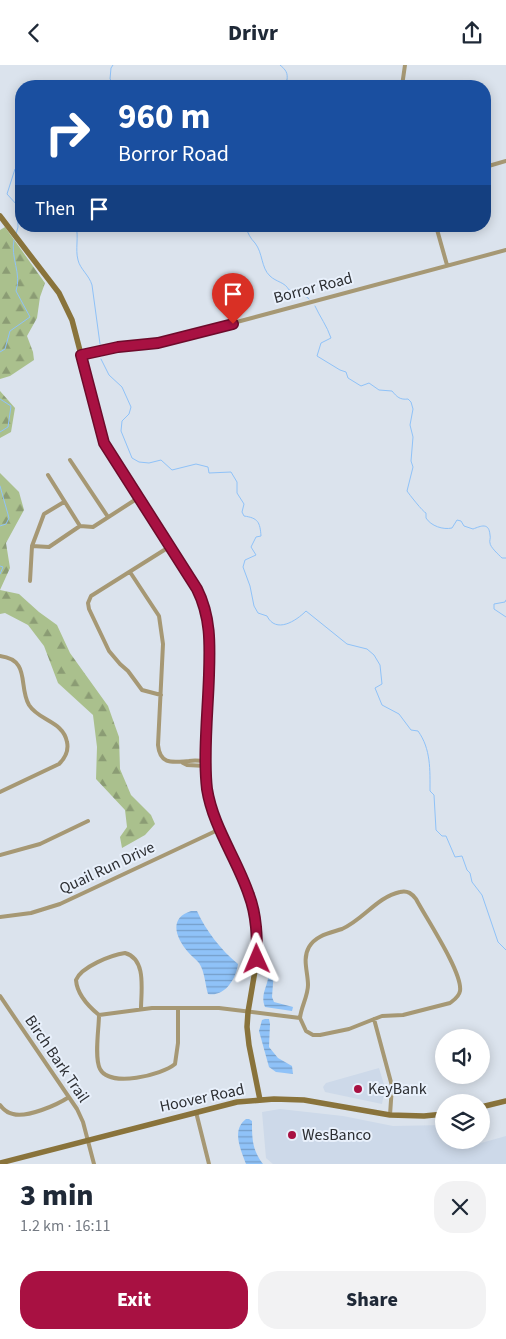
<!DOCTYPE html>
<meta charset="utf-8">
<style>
:root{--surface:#fff;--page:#f2f2f3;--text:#1f2937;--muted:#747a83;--accent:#a81142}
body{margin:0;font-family:"Source Sans 3",sans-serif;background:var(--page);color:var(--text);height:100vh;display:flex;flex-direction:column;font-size:19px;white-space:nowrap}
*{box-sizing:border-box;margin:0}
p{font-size:16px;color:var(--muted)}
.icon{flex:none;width:28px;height:28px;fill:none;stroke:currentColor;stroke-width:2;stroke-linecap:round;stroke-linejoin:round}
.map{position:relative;height:1099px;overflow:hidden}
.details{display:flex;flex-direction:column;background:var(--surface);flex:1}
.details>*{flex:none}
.hud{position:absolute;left:15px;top:15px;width:476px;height:152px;border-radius:20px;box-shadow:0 2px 12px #0003;background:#1a4fa0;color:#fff;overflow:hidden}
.tools{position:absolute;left:435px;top:964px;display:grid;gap:10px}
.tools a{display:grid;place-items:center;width:55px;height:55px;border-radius:50%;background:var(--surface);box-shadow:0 2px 12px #0003;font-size:25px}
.pin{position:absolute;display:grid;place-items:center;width:42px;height:42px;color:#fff;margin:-51px -21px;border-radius:50% 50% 50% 0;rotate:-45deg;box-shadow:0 0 5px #0007}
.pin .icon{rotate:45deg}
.me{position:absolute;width:55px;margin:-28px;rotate:359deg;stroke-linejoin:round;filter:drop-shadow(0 0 4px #0008)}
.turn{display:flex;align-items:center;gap:18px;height:105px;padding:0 20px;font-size:22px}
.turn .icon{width:65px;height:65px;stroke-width:2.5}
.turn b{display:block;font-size:35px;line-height:42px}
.then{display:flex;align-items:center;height:48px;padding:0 20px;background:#0003;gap:10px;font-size:19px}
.round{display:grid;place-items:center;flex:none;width:52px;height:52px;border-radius:20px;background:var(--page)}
.head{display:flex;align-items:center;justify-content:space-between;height:85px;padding:0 20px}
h1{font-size:30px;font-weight:800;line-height:38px}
.button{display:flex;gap:10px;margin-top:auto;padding:10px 20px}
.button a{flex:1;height:58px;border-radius:20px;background:var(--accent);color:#fff;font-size:20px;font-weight:800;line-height:58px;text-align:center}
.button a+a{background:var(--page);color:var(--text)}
header{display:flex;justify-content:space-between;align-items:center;height:65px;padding:0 20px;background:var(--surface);font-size:22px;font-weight:800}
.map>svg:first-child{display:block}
</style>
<header><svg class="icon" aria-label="back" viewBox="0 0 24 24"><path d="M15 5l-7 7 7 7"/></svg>Drivr<svg class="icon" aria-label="share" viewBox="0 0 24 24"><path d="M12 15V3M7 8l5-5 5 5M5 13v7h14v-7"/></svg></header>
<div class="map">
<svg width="506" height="1099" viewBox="0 0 506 1099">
<defs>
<pattern id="forest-firs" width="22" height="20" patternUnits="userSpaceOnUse" patternTransform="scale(1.25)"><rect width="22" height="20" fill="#aac08d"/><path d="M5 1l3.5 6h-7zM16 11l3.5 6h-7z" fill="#8b9c74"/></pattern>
<pattern id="water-rules" width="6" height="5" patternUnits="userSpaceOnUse" patternTransform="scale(1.25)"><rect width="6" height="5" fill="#8fc2f8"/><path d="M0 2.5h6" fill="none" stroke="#759ec9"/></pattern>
</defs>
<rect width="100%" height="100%" fill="#dbe3ed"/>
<path fill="#cdd9e9" d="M379,1003L385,1023L382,1039L325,1027L323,1022L326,1018Z
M280,1044L343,1051L393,1061L444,1060V1075H470V1079L474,1080L506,1071V1099H273L266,1093L262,1047Z"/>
<path fill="url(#forest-firs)" d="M5,162L45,218L40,232L37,253L27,271L33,287L34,295L10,311L0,314V165Z
M0,326L15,343L11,367L0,373Z
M0,408L19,427L24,445L6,478L10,503L0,525L19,529L39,547L57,560L70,588L108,641L119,672L120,704L131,730L151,750L155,759L145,770L122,783L120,772L127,762L125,745L96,714L97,682L93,650L58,618L44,581L28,560L5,548L0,549Z"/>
<path fill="url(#water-rules)" d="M191,846H197C206,866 221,885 238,899C236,914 225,932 208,929C205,919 205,907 199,898C196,894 191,891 188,887C175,872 169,853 191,846Z
M273,902L274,905L272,932L274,937L293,942L292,946L265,942C259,928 271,918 268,904Z
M265,954H269L270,959L269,982L278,993L292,1001L293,1009L276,1007L269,1002L259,966L262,955Z
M246,1054H249L252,1056C252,1073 252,1085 263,1099H246C241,1085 231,1065 246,1054Z"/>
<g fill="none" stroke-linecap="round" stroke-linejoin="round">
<path stroke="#8fc2f8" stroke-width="1" d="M113,0L111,3L110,14L115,21
M277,21L278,19L287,15C288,8 286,5 280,0
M76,161C79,172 75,184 78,195C80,204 89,210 92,220L100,279
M245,161C248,168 250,173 255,178C263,188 261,203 270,211C276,217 285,217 289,225L300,226L309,234
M16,169L18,162L17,140L7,129L15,104L21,103
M315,241C320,252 327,261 331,273L321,278L317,291L340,305L346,307L348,313L361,321L369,318L379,325L392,326C397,332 400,335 408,334L411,337L413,344L410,360L413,372L411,396L413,402L407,426C409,429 423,447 426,448V453C431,461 443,465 452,463L457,455L461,456L464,461L473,464C481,461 489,457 490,470C491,473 489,476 490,478C490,482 499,490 502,493H506
M0,287L5,284L10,266L30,252L16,226C22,209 10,192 14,175
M101,294L109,310L122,322L131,342L129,349L122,356L121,366L132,393L139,397L149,398L161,395L172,405L196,399L208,402L209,408L231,407L237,417V428L244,439L242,447L244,451C258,453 260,457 261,471L256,472L251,482L256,490L245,495L243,502L250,521L254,541L258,548L267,551C276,569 296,556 306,546L347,579L367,584L374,590L380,600L382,619L375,623L382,640L399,649L411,665L418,666C431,684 430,705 430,726L434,730L436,765L442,771H446L455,792L462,791L467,805L470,808L472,817L482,830L498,877L506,885
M0,334L11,341L8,362L0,367
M0,421L9,453L6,459L0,461
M0,501L3,502L0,509
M506,535L505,537L494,539V544L506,552"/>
<path stroke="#a69874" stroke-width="4" d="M402,21L405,0
M485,102L506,96
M436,161L447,200
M81,291L118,282L158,278L506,185
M70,395L108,452
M48,410L80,461
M32,481L49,482L80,461L93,462L138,433
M130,507L159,551L163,579L158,680C160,701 174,697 189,696C195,695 201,696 206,696
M30,516L32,481L44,449L64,437
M0,591C31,595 18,621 29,640C39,656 63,656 67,677C69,686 65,693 59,699L0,727
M161,630L142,625L128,606L120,599L109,586L89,544L88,538L91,531L169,482
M183,698L187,700L206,701
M0,790L40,779L88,756
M0,852L31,848L60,839L220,764
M0,931L77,1044L83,1057L94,1099
M99,950L152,943H219L300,953L306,966L313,970H320L349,964L382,951L403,950L450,938C454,935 459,932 460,926C463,908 426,853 416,834C412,829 408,825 400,827C377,832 363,855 342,864C330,868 316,870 309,882C302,894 308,907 308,920C308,931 301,942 300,953
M99,950C99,963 94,993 100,1004C110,1023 162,1010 175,999L178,978V944
M99,950C88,941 77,929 76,915C81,902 111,890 125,888C147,894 141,926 141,944
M374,954L392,1021L390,1050
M0,1040C3,1044 7,1048 13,1049C27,1053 57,1040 69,1032
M196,1047L209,1099"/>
<path stroke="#89733b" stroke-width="5.5" d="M0,151L59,228L72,255L104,378L197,524C205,541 209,557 210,576L206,713L210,736L215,752L249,830L256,859L257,894L248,947L247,962L249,980L260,1035
M481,1042L506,1036
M0,1098L237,1037L274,1034L304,1035L390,1050L424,1051L444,1049"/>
</g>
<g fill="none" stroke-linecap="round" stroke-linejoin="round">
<g stroke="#6d0b2b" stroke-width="12">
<path id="route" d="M233,259L158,278L118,282L81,290L104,378L197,524C211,552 210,579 209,610C208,645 203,690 207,724C213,762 237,794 249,830C257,851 257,873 257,894"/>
</g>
<use href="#route" stroke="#a81142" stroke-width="9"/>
</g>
<g fill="#a81142" stroke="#e8f0fb" stroke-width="2">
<circle cx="358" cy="1024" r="5"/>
<circle cx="292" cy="1070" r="5"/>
</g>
<g text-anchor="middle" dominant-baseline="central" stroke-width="4" stroke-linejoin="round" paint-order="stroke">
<g font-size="16" fill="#2c2e32" stroke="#e8f0fb">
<text transform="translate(313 223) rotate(-15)">Borror Road</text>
<text transform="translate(107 803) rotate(-25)">Quail Run Drive</text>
<text transform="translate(57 994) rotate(56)">Birch Bark Trail</text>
<text transform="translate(202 1033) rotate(-12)">Hoover Road</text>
</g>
<g font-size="16" fill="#2c2e32" stroke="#e8f0fb" text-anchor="start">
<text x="368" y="1024">KeyBank</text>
<text x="302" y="1070">WesBanco</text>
</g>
</g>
</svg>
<div class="tools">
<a><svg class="icon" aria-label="sound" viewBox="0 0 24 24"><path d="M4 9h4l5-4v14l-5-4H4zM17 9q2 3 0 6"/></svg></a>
<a><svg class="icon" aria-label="layers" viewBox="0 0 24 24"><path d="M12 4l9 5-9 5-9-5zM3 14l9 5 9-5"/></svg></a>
</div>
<div class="pin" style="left:233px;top:259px;background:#d93025"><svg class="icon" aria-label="arrive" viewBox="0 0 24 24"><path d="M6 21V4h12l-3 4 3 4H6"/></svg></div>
<svg class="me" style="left:257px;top:894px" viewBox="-20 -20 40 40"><path d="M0-17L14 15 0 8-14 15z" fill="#a81142" stroke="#fff" stroke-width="4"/></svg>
<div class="hud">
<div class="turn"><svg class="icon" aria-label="right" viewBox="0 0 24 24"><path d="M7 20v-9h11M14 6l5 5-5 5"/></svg><div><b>960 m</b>Borror Road</div></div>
<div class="then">Then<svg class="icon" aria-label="arrive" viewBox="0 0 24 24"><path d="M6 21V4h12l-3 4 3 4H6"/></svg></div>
</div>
</div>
<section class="details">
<div class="head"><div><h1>3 min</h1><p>1.2 km · 16:11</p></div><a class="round"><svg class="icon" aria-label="close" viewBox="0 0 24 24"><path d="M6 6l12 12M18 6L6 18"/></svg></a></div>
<div class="button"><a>Exit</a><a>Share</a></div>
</section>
